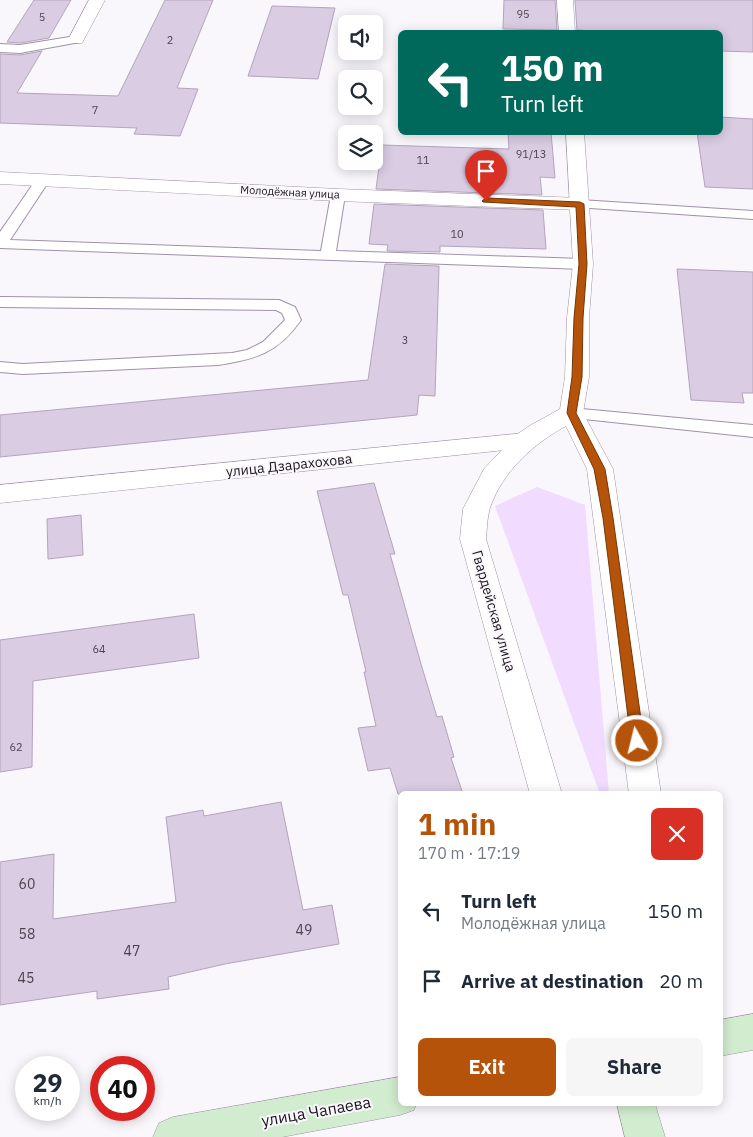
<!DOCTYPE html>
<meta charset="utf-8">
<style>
:root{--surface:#fff;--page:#f6f6f7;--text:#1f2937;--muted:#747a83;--accent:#b45309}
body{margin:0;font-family:"IBM Plex Sans",sans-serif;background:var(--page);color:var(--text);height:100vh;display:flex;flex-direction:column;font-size:19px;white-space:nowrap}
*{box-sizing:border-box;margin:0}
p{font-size:16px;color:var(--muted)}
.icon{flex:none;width:28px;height:28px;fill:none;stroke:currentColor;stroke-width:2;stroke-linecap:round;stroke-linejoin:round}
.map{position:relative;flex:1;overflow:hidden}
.sheet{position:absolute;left:398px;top:791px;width:325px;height:315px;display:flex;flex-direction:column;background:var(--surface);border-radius:8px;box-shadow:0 2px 12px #0003}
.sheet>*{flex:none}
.guide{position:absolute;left:398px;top:30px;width:325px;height:105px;border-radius:8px;box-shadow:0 2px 12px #0003;background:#00695c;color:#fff;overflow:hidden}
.fabs{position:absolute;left:338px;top:15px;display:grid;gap:10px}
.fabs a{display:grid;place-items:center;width:45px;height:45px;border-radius:8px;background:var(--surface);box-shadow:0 2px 12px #0003;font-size:25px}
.speed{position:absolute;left:15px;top:1056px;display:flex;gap:10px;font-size:25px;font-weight:700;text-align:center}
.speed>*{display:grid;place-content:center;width:65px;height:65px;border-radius:50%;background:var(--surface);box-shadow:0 2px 12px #0003;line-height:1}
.speed small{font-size:12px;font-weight:400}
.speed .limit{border:8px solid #d22;background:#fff;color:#111}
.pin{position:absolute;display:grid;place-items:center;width:42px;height:42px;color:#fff;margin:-51px -21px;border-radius:50% 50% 50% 0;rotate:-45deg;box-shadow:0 0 5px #0007}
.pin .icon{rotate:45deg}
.me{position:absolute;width:55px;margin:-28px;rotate:352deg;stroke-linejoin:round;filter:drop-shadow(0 0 4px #0008)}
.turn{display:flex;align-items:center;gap:18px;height:105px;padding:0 20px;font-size:22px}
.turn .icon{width:65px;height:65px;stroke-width:2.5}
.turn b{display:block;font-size:35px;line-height:42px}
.round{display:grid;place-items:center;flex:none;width:52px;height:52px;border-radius:8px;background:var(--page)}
.head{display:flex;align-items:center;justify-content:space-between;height:85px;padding:0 20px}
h1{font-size:30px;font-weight:800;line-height:38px;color:var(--accent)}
.primary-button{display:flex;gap:10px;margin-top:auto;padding:10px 20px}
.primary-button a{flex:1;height:58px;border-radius:8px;background:var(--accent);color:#fff;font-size:20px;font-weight:800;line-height:58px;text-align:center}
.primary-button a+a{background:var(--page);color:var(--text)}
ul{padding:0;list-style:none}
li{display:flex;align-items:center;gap:15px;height:70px;padding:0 20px}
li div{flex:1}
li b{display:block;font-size:19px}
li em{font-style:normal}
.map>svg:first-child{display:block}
</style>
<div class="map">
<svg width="753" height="1137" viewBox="0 0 753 1137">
<rect width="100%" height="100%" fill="#faf7fc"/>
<path fill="#f1dbfe" d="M537,487L585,505L609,794H600L495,506Z"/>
<path fill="#dacce3" stroke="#b2a5bb" d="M34,0H71L49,38L20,43L7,42Z
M165,0H213L177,88L198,89L180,136L134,134L137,128L0,123V54L20,55L42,51L17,93L118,96Z
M504,0H555L557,30L503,29Z
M575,0H753V52L720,51V32H596V31L577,30Z
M272,6L335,8L318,79L248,76Z
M720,117L753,119V189L705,187L697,132H720Z
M508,132H551L555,178L540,177L542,195L376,189L382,145L509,149Z
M374,204L543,210L546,249L440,246V252L387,251L388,245L369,244Z
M385,264L439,266L435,396L419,395L417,415L0,457V415L368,380Z
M677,269L753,272V393H742L744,403L691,400Z
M374,483L395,554H390L421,664L437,717L442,716L454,757L451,758L463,794H398L390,768L368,771L358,728L376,726L364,672H366L348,595H343L317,491Z
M81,515L83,555L48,559L47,519Z
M194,614L199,658L33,681L32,767L0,772V640Z
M281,802L303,910L332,905L339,944L225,964L168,977L169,989L97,999V991L0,1005V862L54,854L53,919L176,902L166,817L203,810L204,816Z"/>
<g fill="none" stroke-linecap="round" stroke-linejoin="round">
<g stroke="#9f91a7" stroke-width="2">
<path id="service" d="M76,36L82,40L80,42L20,53L0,52V44L20,45Z
M41,175L48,179L45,187L10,240L321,251L331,195L333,192H343L345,195L336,251L583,259L588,261L591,264L588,267L583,269L0,248V232L31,187L36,176Z
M580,200L753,211V219L575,207L573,204L575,201Z
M0,297L279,300L295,307L301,320C278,353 256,359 218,365L23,374L0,372V362L23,364L232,353L247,350L263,342L285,320L282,313L276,310L0,307Z
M571,408L753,425V437L565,417L562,413L565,409Z"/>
</g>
<g stroke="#9f91a7" stroke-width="1">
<path id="minor" d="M89,0H105L82,43H70L68,40Z
M0,172L338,189L580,198L587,200L590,204L587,208L580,210L338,201L0,184Z
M525,433L534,435L537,441L534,447L0,503V485Z"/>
</g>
<g stroke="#9f91a7" stroke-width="1">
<path id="tertiary" d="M557,0H573L575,32H559Z
M566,132H584L593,264L589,318V377L583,413L613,469L661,794H629L587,469L566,426C533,444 502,472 490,508C487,517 487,529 486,539L562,794H530L460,539L463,509L484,469L516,435L531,425L560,409L565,377L567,318L573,264Z"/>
</g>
<g stroke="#9f91a7" stroke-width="1">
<path id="secondary" d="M753,1014V1050L720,1056V1020Z
M400,1077V1104H416L414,1110L400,1115L282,1137H153L159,1123L173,1117Z
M617,1104H655L665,1137H625Z"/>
</g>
<use href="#service" fill="#fff" fill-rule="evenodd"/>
<use href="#minor" fill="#fff" fill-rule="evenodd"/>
<use href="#tertiary" fill="#fff" fill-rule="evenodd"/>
<use href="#secondary" fill="#d2eccf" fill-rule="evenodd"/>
</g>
<path fill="#b45309" stroke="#753606" d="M486,198L580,202L584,204L587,264L583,318L582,377L576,413L605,469L613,518L644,741L642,744L637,746L633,744L631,741L603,518L594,469L567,413L572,377L574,318L579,264L576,207L483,202L482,201Z"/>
<g text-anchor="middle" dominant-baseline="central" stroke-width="4" stroke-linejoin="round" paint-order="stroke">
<g font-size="11" fill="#4b444f">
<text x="523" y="14">95</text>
<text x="42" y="17">5</text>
<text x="170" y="40">2</text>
<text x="95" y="110">7</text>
<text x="531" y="154">91/13</text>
<text x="423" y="160">11</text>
<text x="457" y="234">10</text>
<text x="405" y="340">3</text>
<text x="99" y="649">64</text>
<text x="16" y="747">62</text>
</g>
<g font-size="11" fill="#1b161e" stroke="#faf7fc">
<text transform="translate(290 192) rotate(3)">Молодёжная улица</text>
</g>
<g font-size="14" fill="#1b161e" stroke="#faf7fc">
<text transform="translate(289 465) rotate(-6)">улица Дзарахохова</text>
<text transform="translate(494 611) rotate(74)">Гвардейская улица</text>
</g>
<g font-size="14" fill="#4b444f">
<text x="27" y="884">60</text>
<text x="304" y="930">49</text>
<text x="27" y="934">58</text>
<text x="132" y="951">47</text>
<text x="26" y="978">45</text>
</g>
<g font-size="16" fill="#1b161e" stroke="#faf7fc">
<text transform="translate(316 1111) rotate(-10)">улица Чапаева</text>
</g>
</g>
</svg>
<div class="fabs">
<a><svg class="icon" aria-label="sound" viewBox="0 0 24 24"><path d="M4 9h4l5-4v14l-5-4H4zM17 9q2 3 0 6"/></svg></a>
<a><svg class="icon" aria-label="search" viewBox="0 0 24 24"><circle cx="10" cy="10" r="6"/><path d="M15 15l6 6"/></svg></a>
<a><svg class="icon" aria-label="layers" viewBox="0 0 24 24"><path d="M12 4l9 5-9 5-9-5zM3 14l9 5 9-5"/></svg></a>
</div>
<div class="speed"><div>29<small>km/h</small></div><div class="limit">40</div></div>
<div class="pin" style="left:486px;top:201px;background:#d93025"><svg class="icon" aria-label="arrive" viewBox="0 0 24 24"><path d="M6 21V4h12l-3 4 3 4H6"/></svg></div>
<svg class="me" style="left:637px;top:741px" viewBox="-20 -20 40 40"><circle r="17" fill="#b45309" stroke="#fff" stroke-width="3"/><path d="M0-11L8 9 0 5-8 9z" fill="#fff"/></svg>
<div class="guide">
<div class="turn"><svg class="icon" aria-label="left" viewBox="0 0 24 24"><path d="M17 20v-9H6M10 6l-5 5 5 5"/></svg><div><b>150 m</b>Turn left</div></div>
</div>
<section class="sheet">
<div class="head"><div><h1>1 min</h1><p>170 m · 17:19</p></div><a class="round" style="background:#d93025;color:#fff"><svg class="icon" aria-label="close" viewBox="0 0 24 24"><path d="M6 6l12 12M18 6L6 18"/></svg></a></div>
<ul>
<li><svg class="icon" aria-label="left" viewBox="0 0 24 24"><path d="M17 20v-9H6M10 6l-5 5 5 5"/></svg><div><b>Turn left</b><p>Молодёжная улица</p></div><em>150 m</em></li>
<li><svg class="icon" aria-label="arrive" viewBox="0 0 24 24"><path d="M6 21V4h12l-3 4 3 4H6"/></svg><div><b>Arrive at destination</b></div><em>20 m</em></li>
</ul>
<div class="primary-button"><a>Exit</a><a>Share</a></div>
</section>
</div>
